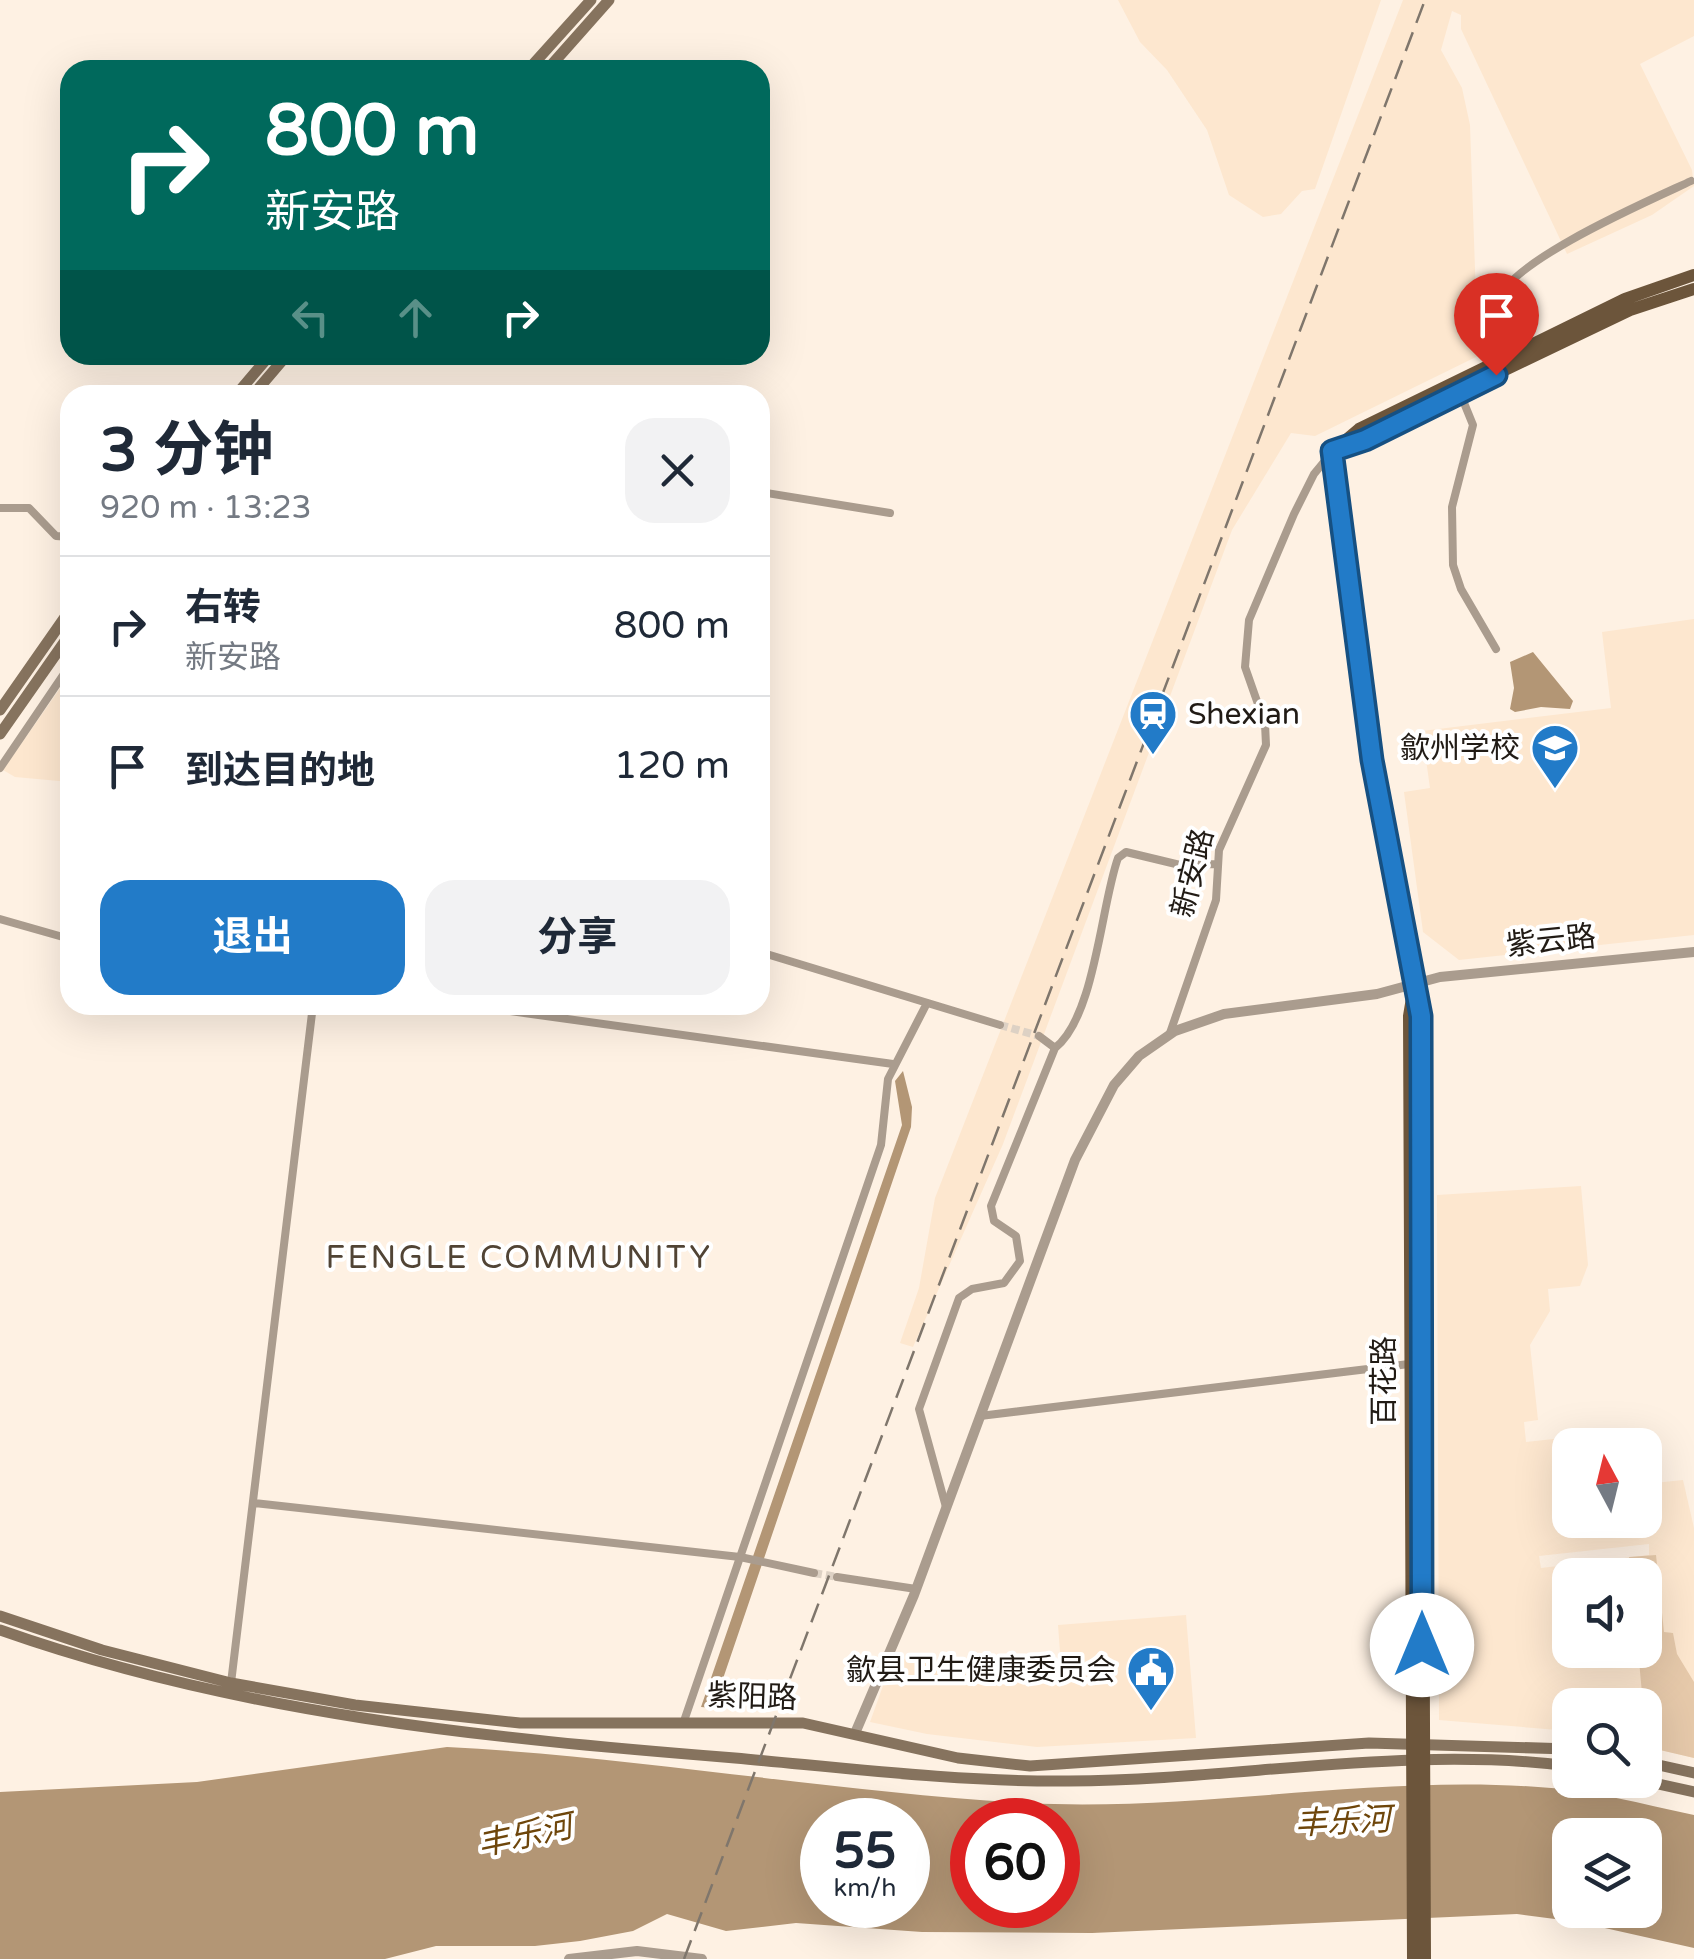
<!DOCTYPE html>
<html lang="zh">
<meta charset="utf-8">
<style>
:root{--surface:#fff;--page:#f2f2f3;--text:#1f2937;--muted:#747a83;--line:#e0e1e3;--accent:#227bc8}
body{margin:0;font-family:"Varela Round","Noto Sans SC",sans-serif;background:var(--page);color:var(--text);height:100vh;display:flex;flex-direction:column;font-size:38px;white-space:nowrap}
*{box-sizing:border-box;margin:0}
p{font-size:32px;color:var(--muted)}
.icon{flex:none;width:55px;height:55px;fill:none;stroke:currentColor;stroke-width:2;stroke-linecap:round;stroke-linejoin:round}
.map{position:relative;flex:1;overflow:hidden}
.panel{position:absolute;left:60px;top:385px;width:710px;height:630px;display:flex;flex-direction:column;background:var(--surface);border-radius:30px;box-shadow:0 10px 40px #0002}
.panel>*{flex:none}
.top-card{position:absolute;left:60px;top:60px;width:710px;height:305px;border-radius:30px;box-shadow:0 10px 40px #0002;background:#00695c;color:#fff;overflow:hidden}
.needle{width:65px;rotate:353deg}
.tools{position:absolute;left:1552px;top:1428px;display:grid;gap:20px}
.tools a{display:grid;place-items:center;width:110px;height:110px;border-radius:20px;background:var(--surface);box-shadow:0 10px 40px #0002;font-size:50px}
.speed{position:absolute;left:800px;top:1798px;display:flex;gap:20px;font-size:50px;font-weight:700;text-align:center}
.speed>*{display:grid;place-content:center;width:130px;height:130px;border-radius:50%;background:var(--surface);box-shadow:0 10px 40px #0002;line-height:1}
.speed small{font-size:25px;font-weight:400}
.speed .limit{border:15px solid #d22;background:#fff;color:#111}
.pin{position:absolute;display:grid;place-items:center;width:85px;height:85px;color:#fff;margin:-102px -42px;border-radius:50% 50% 50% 0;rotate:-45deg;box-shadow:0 0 10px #0007}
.pin .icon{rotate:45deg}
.me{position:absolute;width:110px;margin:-55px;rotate:0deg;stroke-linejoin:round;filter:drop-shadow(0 0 8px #0008)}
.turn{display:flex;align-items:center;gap:35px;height:210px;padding:0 40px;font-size:45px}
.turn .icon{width:130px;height:130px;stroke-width:2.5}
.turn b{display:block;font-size:70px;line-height:85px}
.lanes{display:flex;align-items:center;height:95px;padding:0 40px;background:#0003;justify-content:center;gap:50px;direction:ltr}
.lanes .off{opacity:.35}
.round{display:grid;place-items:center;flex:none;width:105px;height:105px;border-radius:30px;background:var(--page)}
.summary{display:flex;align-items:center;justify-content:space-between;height:170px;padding:0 40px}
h1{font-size:60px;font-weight:700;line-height:75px}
.button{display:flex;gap:20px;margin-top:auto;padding:20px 40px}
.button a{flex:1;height:115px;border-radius:30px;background:var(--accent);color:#fff;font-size:40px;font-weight:700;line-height:115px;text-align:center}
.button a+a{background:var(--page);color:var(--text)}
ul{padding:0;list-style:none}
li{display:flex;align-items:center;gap:30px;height:140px;padding:0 40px;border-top:2px solid var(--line)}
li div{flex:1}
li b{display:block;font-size:38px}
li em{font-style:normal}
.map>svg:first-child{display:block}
</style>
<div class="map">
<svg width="1694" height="1959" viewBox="0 0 1694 1959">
<rect width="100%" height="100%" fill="#fef1e3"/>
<path fill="#fde7cf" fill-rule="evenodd" d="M1118,0H1381L1315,189L1302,191L1281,214L1263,217L1229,195L1207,130L1167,70L1140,42Z
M1403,0H1694V36L1640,64L1692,170L1694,186L1652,215L1567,254L1461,29V15L1452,11L1441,50L1462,88L1470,125L1478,356L1315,436L1291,433L1232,530L1003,1144L913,1347L900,1343L919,1288L935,1198Z
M1694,619V935L1459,960L1423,932L1404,792L1430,788L1422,731L1611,708L1602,632Z
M70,674V782L15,777L3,770Z
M1581,1186L1588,1265L1580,1286L1548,1289L1550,1311L1530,1345L1538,1420L1524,1422L1526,1442L1636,1430L1638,1445H1570V1520H1645V1484L1683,1480L1694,1528V1758L1645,1746V1705H1570V1731L1439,1720L1437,1195ZM1649,1544V1555L1541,1568L1539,1556ZM1570,1575H1645V1650H1570Z
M1186,1615L1196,1738L1037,1747L927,1734L870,1722L893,1658L965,1666L1061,1665L1058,1625Z"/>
<path fill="#e6c9aa" d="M1656,1555L1664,1632L1673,1633L1677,1654L1694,1682V1758L1647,1747L1638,1650H1645V1575H1631L1629,1557Z"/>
<path fill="#b39675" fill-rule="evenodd" d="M1533,652L1573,701L1570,709L1541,707L1515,712L1510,709L1514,688L1510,662Z
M903,1071L912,1107L911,1127L713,1708L701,1707L902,1125L895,1081Z
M447,1747C641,1757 832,1792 1026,1803C1196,1812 1368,1775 1538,1787C1591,1790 1642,1804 1694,1815V1948L1578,1922L1517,1914L1092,1933L922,1932L796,1923L726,1931L667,1914L633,1931L580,1941L535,1946H436L385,1959H0V1792L197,1782ZM822,1820H908V1905H822ZM972,1820H1058V1905H972ZM1570,1835H1645V1910H1570Z"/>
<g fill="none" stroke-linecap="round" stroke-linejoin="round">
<path stroke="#ddd1c4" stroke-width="8" stroke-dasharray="8 4" stroke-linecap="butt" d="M1000,1025L1039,1036
M814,1573L837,1577"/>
<path stroke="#aa9c8e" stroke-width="8" d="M1505,356C1503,340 1496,319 1498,303C1503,263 1655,198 1691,181
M1460,393L1473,425L1452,507L1453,565L1461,589L1496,649
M760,492L890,513
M0,508H29L56,536L70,537
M0,768L70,665
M0,919L70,939
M760,952L1000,1025
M466,1005L893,1064
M1170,1033L1216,900L1219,850L1266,745L1265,724L1245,667L1249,620L1294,514L1314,474L1333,451
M1039,1036L1055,1048
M980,1416L1409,1364
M254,1503L740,1557L814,1573
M946,1507L919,1409L959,1298L972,1289L1004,1283L1020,1261L1016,1236L994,1221L991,1206L1055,1048C1095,1017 1101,905 1118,858L1126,852L1180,865L1217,864
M837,1577L916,1589
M231,1683L313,1005
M684,1721L881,1145L888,1079L927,1003"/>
<path stroke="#aa9c8e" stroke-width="10" d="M856,1731L914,1595L1075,1160L1114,1085L1139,1056L1175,1031L1224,1014L1377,994L1440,977L1694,952
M569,1959L637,1951L702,1959"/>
<path stroke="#86735e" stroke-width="11" d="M528,70L591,0
M547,70L609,0
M236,395L270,355
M253,395L287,355
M0,710L70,610
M0,734L70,634
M0,1616L102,1650L231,1683L355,1705L520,1723H803L958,1758L1030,1766L1369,1743L1570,1749
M0,1630C238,1714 485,1738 735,1758C846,1768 958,1782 1069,1781C1236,1780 1404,1745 1570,1766
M1645,1762L1694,1773
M1640,1780L1694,1792"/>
<path stroke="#6c553b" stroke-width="12" d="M1340,449L1630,310L1694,289
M1333,451L1372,760L1421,1016L1425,1959
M1333,451L1359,429L1625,299L1694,275
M1413,1959L1409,1016L1413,992"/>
<path stroke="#7f766c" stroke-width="2.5" stroke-dasharray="20 10" stroke-linecap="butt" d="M684,1959L1425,0"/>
</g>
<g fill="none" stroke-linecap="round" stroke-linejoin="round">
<g stroke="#165082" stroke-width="25">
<path id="route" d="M1422,1645L1421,1016L1372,760L1332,451L1365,440L1496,375"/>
</g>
<use href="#route" stroke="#227bc8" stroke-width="18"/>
</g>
<defs>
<g id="station-pin" transform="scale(2.5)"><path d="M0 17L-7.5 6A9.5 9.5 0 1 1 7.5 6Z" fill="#227bc8" stroke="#fff"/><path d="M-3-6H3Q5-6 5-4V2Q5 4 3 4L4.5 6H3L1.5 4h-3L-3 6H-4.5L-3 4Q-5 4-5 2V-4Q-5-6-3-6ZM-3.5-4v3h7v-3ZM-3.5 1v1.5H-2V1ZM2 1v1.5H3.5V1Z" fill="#fff"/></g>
<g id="school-pin" transform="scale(2.5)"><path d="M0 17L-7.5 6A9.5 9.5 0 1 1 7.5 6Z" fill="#227bc8" stroke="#fff"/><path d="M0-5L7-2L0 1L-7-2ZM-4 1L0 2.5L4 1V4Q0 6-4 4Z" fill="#fff"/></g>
<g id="civic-pin" transform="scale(2.5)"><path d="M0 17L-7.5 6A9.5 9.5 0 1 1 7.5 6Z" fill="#227bc8" stroke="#fff"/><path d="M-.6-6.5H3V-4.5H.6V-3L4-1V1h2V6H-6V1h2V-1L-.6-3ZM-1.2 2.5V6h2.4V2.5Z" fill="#fff"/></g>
</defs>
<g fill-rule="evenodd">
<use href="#station-pin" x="1153" y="714"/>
<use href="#school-pin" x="1555" y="748"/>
<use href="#civic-pin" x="1151" y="1670"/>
</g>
<g text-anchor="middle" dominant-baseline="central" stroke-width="8" stroke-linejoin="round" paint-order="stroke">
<g font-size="30" fill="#211b15" stroke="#fff" text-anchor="end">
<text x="1188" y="714" text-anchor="start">Shexian</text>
<text x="1520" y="748">歙州学校</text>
<text x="1116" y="1670">歙县卫生健康委员会</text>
</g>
<g font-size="30" fill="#211b15" stroke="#fff">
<text transform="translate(1193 873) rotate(-76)">新安路</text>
<text transform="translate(1551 941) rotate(-6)">紫云路</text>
<text transform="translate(1384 1381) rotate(-90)">百花路</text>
<text transform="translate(752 1697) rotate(2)">紫阳路</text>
</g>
<g font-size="32" letter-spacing="2.5" fill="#514435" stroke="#fff">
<text x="519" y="1258">FENGLE COMMUNITY</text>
</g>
<g font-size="32" font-style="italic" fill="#6e460b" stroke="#fff">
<text transform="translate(1343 1822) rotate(-3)">丰乐河</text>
<text transform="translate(525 1836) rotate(-12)">丰乐河</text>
</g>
</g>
</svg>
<div class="tools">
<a><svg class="needle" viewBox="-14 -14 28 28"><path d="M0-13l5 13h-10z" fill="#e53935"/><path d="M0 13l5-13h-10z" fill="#747a83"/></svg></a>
<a><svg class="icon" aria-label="sound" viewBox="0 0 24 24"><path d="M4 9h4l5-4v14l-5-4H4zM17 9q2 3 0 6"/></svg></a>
<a><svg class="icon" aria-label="search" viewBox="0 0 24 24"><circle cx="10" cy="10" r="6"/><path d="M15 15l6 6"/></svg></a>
<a><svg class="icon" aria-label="layers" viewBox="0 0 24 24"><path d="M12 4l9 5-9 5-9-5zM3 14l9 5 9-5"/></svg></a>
</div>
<div class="speed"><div>55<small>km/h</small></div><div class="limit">60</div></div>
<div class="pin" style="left:1496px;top:375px;background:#d93025"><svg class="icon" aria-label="arrive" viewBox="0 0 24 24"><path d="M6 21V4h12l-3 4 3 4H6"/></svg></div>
<svg class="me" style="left:1422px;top:1645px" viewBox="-20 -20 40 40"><circle r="19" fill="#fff"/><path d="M0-13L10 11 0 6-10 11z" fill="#227bc8"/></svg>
<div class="top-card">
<div class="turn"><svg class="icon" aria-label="right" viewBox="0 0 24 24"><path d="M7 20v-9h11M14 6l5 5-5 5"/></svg><div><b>800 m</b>新安路</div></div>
<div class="lanes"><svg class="icon off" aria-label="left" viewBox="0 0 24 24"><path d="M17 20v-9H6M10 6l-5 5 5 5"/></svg><svg class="icon off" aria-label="ahead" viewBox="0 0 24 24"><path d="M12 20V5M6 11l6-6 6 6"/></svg><svg class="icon" aria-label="right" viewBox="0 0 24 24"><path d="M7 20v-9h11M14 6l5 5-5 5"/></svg></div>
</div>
<section class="panel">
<div class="summary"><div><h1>3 分钟</h1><p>920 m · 13:23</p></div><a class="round"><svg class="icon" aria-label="close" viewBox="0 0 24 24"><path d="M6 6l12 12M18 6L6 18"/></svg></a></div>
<ul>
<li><svg class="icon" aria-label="right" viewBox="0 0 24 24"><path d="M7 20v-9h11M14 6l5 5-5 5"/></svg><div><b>右转</b><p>新安路</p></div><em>800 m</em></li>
<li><svg class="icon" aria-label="arrive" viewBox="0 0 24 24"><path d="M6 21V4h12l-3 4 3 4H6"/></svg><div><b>到达目的地</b></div><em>120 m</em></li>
</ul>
<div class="button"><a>退出</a><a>分享</a></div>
</section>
</div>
